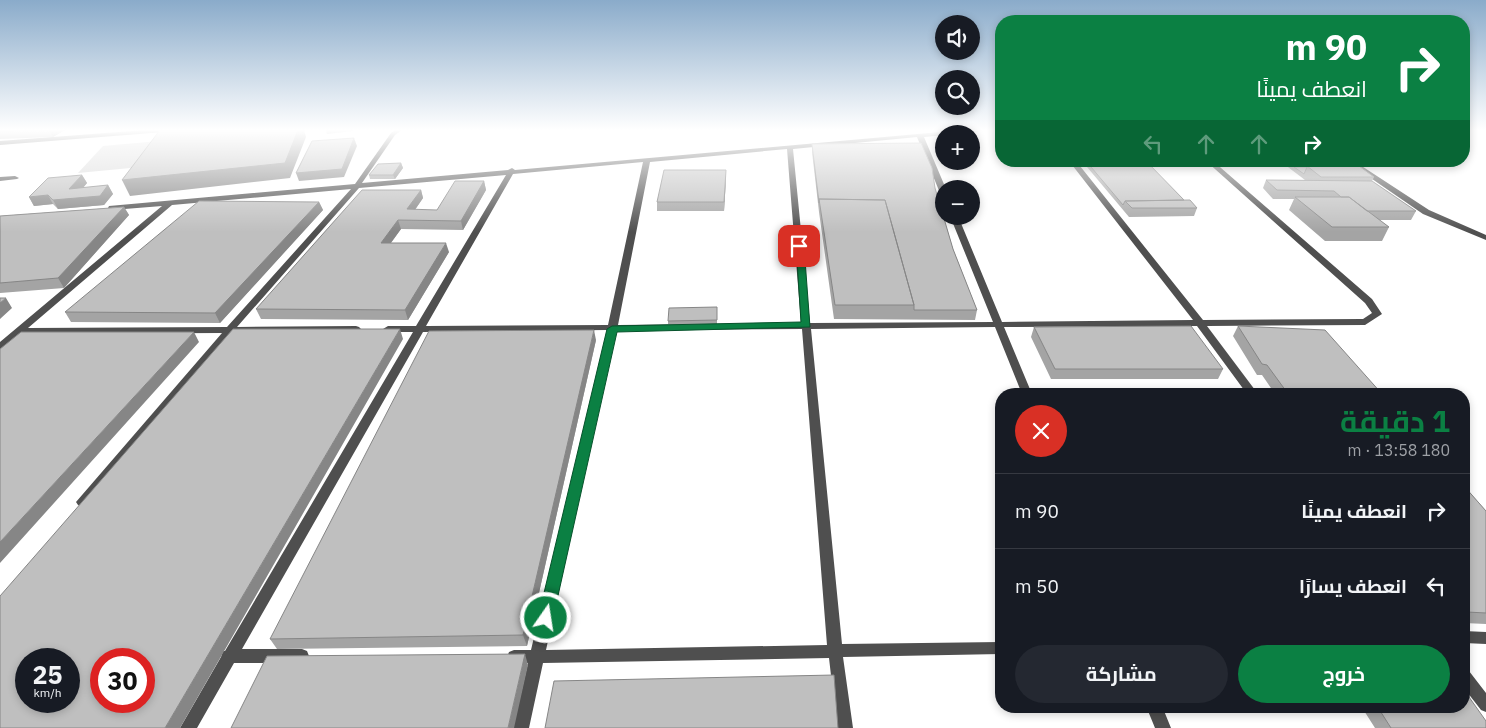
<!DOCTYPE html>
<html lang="ar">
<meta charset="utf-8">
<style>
:root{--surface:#171b24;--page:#242831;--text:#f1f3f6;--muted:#9ea1a6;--line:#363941;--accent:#0b8043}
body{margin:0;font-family:"IBM Plex Sans",Cairo,sans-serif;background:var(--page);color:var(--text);direction:rtl;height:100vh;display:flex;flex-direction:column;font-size:19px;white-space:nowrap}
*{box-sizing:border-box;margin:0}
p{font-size:16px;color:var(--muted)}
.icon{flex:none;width:28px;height:28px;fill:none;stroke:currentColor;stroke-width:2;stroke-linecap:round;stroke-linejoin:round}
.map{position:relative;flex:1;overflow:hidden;direction:ltr}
.panel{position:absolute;left:995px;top:388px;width:475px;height:325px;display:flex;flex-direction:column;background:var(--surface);border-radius:20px;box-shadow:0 2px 8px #0003;direction:rtl}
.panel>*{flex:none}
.top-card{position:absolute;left:995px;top:15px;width:475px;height:152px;border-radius:20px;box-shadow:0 2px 8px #0003;direction:rtl;background:#0b8043;color:#fff;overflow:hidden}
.controls{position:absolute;left:935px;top:15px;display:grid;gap:10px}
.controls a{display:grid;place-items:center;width:45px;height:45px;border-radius:50%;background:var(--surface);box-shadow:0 2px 8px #0003;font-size:25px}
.speed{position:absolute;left:15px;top:648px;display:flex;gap:10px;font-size:25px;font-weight:700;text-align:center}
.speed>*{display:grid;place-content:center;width:65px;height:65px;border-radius:50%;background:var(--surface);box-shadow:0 2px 8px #0003;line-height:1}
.speed small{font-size:12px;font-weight:400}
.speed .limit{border:8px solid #d22;background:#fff;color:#111}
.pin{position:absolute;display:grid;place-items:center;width:42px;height:42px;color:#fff;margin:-21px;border-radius:10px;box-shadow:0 2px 8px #0006}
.me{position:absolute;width:55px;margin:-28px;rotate:13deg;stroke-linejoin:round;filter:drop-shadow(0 0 4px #0008)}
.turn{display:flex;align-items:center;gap:18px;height:105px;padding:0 20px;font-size:22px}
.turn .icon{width:65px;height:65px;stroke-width:2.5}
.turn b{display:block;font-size:35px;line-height:42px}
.lanes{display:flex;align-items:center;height:48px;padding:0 20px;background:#0003;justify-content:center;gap:25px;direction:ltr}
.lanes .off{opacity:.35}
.round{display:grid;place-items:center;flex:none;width:52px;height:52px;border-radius:26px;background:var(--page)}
.headline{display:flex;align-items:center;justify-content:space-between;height:85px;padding:0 20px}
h1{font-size:30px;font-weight:700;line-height:38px;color:var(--accent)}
.action{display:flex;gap:10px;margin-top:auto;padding:10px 20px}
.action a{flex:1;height:58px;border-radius:30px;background:var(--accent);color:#fff;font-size:20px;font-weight:700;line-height:58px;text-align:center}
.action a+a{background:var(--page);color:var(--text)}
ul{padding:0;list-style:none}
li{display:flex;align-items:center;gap:15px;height:75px;padding:0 20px;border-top:1px solid var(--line)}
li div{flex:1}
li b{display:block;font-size:19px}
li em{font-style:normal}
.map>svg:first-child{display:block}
</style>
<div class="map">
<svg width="1486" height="728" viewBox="0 0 1486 728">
<rect width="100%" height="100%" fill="#fff"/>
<path fill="#d6d6d6" d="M170,140L151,166L78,173L103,146Z"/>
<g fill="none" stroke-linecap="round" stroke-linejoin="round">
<path fill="#4f4f4f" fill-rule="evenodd" d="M15,176L19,178L17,179L0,181V177Z"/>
<path fill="#4f4f4f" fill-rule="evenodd" d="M145,130H167L164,132L0,145V141Z
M395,130H402L395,135L362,183L508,170L512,168L515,170L962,130H981L978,132L924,137L946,189H944V195L940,193L917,137L793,149L810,323L993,322L950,216H958L1002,322L1193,320L1069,161H1076L1203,320L1363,319L1372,313L1365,303L1206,161H1213L1372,299L1382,314L1365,325L1207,326L1258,394H1247L1197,326L1004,327L1032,394H1022L995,327L811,329L842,644L1001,642V654L843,657L853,728H837L829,658L543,663L529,728H513L528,663L514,664L509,662L507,657L509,652L514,650H531L607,330L423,332L242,649H302L307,651L309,656L307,661L302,663H234L197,728H180L221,657L223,651H225L413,332H388L383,329L388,326H416L506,175L359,188L237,327L356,326L359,327L361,329L359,331L232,333L86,505L82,507L78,505L76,502L222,333L21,334L3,349L0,350V342L162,206L112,210L108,208L109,206L355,184L391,133ZM787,149L801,323L618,325L650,162ZM643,162L608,325L426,326L513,174ZM351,189L227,327L28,328L172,205ZM802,329L827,645L546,650L616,330Z
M1346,161H1354L1429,210L1486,235V240L1423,214Z
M1464,631L1486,632V644L1464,643Z
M1464,669L1469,671L1486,693V712L1481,710L1464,688Z
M1146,706H1162L1171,728H1155Z"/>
</g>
<path fill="#a4a4a4" d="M0,130H65L53,137L0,139Z
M812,144L935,188L953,249L977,310L975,320L834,319L819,212L812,152Z
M1082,161H1146L1184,200L1197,208L1194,216L1129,217Z
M1280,161H1346L1344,166L1374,177L1372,181L1416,211L1411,220H1379L1389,227L1382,241H1325L1289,210L1294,199H1273L1263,188L1266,180H1305Z
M401,163L403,168L395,179H370L369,175Z
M82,175L87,183L83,188L108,185L113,194L104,205L58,209L53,204L34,206L29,197Z
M726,179L724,211H657V202Z
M484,181L486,190L463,230L401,229L391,243L449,252L408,320L261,319L256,309L421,190L423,198L415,210H437Z
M319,202L323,210L220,323L71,322L65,312Z
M124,207L129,215L64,288L0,293V216Z
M717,307V326H668V321Z
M1238,326L1382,394H1275L1262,375H1257L1233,336Z
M1034,327L1223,369L1218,379H1051L1031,337Z
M596,340L527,646L277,649L270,639Z
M1464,486L1486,511V624L1464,623Z
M1361,706H1464L1486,728H1375Z"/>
<path fill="#868686" d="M49,130H65L53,137Z
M298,130H304L306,137L290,178L130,196L122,180Z
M326,130H354L353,131L327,134Z
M354,138L357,146L344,177L299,181L296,173Z
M401,163L403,168L395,179L393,175Z
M726,170V179L724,211V202Z
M82,175L87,183L74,198L69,189Z
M484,181L486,190L463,230L461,221Z
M108,185L113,194L104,205L58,209L53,200Z
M421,190L423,198L409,218L407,209Z
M48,195L53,204L34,206L29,197Z
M319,202L323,210L220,323L215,313Z
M124,207L129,215L64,288L58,278Z
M398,220L401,229L384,252L381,243Z
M446,243L449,252L408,320L405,310Z
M6,298L12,308L0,319V303Z
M400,329L403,339L180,728H165Z
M594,330L596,340L527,646L523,635Z
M194,332L199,342L0,563V542Z
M525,654L528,665L514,728H508Z"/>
<path fill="#bfbfbf" stroke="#868686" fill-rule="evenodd" d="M0,130H45L0,131Z
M160,130H298L285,163L122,180Z
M354,138L342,169L296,173L312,141Z
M921,143L932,168L935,188L953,249L977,310H914V305L885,200L819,199V203L812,144Z
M1086,161H1146L1184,200L1125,201L1123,205Z
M401,163L393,175H369L378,164Z
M1307,166H1359L1374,177H1321Z
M1294,167H1307L1304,174Z
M664,170H726L724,202H657Z
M82,175L69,189L108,185L100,196L53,200L48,195L29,197L48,178Z
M1266,180L1372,181L1416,211H1367L1349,197H1341L1334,191L1277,190Z
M455,181H484L461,221L398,220L381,243H446L405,310L256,309L362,190H421L407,209L437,210Z
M1295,197H1349L1389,227H1332Z
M819,199L885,200L914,305H835Z
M1190,200L1197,208H1132L1125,201Z
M199,201L319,202L215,313L65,312Z
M124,207L58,278L0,283V216Z
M0,298H6L0,303Z
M717,307V320L668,321L669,308Z
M1191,326L1223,369H1055L1034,327Z
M1238,326L1325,330L1382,394H1289L1286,391L1267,365L1262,364Z
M233,329H400L165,728H0V596ZM26,659H69V701H26ZM101,659H144V701H101Z
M594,330L523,635L270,639L429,331Z
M21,332H194L0,542V349Z
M1464,486L1486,511V613L1467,612L1464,608Z
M525,654L508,728H231L267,656Z
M834,675L838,728H545L554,681Z
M1464,690L1486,721V728H1391L1377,706H1464Z"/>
<linearGradient id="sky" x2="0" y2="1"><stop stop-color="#8aabca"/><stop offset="0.56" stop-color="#fff"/><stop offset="1" stop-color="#fff" stop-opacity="0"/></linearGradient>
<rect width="1486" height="232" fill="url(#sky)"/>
<path fill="#0b8043" stroke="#07532c" d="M796,244L804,246L810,327L617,332L553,618L551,623L546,625L540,623L538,618L607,329L612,326L801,322Z"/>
</svg>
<div class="controls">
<a><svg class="icon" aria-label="sound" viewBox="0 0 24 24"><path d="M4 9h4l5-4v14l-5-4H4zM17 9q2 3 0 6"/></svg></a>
<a><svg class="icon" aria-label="search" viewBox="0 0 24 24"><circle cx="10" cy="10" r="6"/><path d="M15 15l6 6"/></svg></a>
<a>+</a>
<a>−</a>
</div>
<div class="speed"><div>25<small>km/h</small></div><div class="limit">30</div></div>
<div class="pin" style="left:799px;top:246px;background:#d93025"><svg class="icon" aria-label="arrive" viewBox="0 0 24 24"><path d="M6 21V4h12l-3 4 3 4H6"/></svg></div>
<svg class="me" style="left:546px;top:618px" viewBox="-20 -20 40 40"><circle r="17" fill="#0b8043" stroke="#fff" stroke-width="3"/><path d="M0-11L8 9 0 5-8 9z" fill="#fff"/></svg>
<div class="top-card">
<div class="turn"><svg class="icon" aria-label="right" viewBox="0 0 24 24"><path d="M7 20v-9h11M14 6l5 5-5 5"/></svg><div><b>90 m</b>انعطف يمينًا</div></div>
<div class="lanes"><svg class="icon off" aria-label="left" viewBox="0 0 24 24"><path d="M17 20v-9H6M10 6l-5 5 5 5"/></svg><svg class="icon off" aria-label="ahead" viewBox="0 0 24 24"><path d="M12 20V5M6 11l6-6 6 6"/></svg><svg class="icon off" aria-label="ahead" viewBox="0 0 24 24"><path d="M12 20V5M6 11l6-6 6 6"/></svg><svg class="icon" aria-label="right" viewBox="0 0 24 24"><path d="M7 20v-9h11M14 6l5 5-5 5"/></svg></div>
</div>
<section class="panel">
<div class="headline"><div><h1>1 دقيقة</h1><p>180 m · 13:58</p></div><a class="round" style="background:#d93025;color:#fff"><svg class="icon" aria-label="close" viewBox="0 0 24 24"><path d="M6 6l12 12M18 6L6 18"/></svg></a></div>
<ul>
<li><svg class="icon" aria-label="right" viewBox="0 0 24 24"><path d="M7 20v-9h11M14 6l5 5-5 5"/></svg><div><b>انعطف يمينًا</b></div><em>90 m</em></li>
<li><svg class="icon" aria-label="left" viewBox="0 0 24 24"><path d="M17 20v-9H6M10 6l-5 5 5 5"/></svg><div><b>انعطف يسارًا</b></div><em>50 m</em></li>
</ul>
<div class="action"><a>خروج</a><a>مشاركة</a></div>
</section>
</div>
